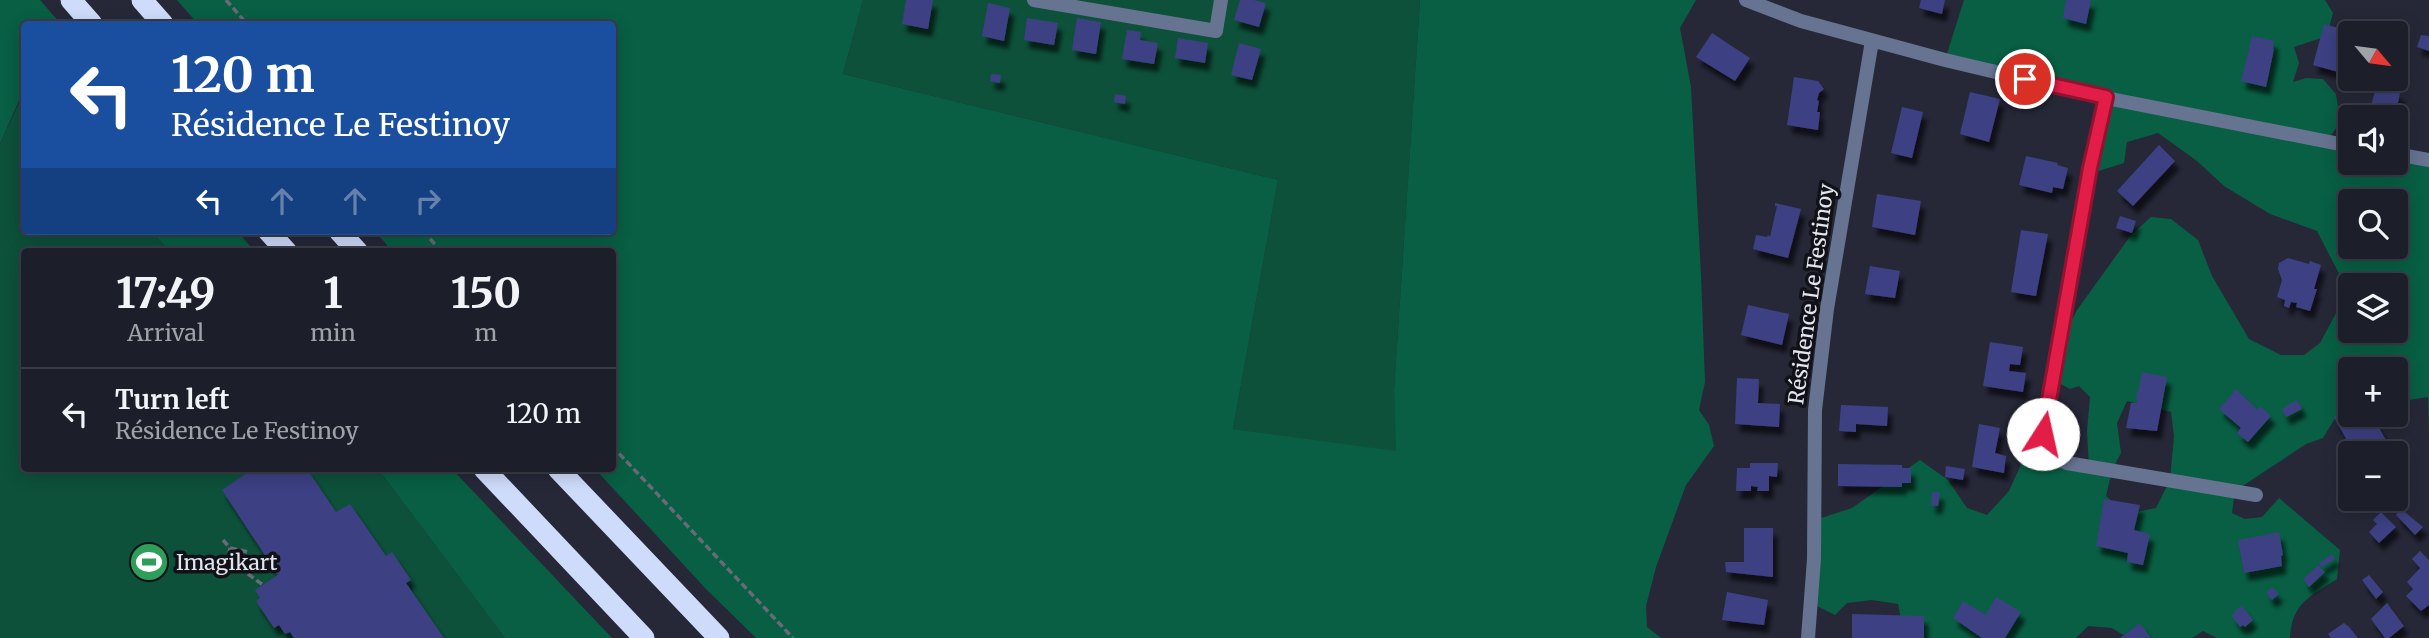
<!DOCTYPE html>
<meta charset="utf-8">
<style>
:root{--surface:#1c1e2a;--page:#292b36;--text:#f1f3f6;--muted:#a0a2a8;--line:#3a3c47}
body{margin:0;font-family:Merriweather,serif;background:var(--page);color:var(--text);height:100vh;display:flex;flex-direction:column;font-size:26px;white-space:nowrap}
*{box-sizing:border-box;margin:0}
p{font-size:23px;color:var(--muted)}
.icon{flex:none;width:38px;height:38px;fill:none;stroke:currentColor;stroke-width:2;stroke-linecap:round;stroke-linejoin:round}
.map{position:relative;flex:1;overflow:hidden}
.drawer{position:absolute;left:21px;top:248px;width:595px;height:224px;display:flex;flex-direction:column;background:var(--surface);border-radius:7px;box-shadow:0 4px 18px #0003,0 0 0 2px var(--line)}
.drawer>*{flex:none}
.banner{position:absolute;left:21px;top:21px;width:595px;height:214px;border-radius:7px;box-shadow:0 4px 18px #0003,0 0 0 2px var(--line);background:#1a4fa0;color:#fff;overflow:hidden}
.needle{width:46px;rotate:119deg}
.controls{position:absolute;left:2338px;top:21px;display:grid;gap:14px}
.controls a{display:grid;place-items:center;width:70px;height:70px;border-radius:7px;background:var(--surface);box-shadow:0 4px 18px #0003,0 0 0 2px var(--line);font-size:35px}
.pin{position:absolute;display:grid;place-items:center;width:60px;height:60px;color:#fff;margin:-30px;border:4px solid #fff;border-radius:50%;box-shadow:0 2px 7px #0007}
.me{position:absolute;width:77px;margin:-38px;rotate:10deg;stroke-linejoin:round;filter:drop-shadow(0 0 5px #0008)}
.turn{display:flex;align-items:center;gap:24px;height:147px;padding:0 35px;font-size:32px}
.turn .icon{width:91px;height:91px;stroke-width:2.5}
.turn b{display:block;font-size:49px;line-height:60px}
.lanes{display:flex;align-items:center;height:66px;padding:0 35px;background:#0003;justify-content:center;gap:35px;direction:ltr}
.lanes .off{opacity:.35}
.eta{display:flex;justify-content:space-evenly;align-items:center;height:119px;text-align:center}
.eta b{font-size:42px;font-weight:700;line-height:49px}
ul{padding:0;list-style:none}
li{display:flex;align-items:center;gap:21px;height:91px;padding:0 35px;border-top:2px solid var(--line)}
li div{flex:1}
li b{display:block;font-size:26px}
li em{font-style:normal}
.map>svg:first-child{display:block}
</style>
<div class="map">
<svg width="2429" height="638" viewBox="0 0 2429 638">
<defs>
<filter id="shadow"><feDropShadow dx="4.5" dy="8" stdDeviation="2" flood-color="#0009"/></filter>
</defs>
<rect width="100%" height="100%" fill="#262838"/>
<path fill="#0d513a" d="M863,0H1420L1394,390L1397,452L1233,429L1278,180L843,74Z
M22,96L24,98V231H151L171,252H24V469H378L505,638H0V144Z"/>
<path fill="#085f43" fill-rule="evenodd" d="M0,0H40L61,24H24V98L21,96L0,144Z
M177,0H863L843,74L1278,180L1233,429L1396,451L1394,390L1420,0H1696L1680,28L1691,87L1701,275L1705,382L1699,410L1709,425L1714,446L1686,485L1656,567L1646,606L1647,627L1661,638H756L706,589L595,469H612V252H393L375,231H612V24H198Z
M1964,0H2325L2333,13L2327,36L2294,47L2299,63L2293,82L2306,78L2323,79L2336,94L2340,122L2328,140L2350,145V163H2396V154L2429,160V432L2428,397L2402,401L2396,399V369H2350V394L2323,438L2306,444L2235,491L2232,513L2245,519L2262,517L2279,498L2340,550L2337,579C2309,597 2292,603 2290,638H2217L2203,631L2192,638H2128L2112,628L2088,626L2076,638H1905L1898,604L1872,600L1847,603L1835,615L1811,603L1815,520L1852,508L1920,460L1948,480L1967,508L1987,515L2009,491L2028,449L2043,434L2047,446L2089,466L2087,431L2090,397L2079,386L2070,389L2053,380L2060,343L2077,310L2131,235L2151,217L2171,219L2198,240L2212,276L2249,339L2281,355H2304L2320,343L2348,291L2317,231L2270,214L2224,186L2197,161L2158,133L2127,142L2124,163L2089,174L2105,98L1945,60ZM2350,201H2396V247H2350ZM2350,285H2396V331H2350ZM2127,401L2171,412L2174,436L2170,480L2156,508L2126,514L2106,496L2112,470L2121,453L2117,423Z
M151,231H237L255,252H171Z
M378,469H452L612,638H505Z"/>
<path fill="#3c4083" filter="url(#shadow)" d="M906,0H933L928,29L902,24Z
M1240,0H1254L1266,3L1259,27L1234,20Z
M1921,0H1945L1942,14L1919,8Z
M2066,0H2091L2086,24L2063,18Z
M988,3L1010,8L1004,41L982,36Z
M1027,18L1058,23L1054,45L1024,40Z
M1077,18L1101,22L1096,54L1072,50Z
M2324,24L2349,31L2338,72L2313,65Z
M1127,30L1141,32L1140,40L1158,43L1154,64L1122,59Z
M1712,33L1750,58L1735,81L1696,57Z
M2421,35L2429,36V51L2417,47Z
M2252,36L2274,41L2273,49H2274L2266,87L2241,81Z
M1178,38L1208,43L1205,63L1175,58Z
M1239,43L1261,49L1252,80L1231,75Z
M991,74L1001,75L1000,83L990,81Z
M1794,77L1818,81L1824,89L1819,93L1817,100L1819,101L1817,112H1820L1818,130L1787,125Z
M2390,83L2394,92L2400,93L2396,112L2386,117L2376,115L2371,106L2376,87L2381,88Z
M1970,92L2000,99L1989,142L1960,134Z
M1115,94L1126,96L1125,104L1114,102Z
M1902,107L1923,112L1912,158L1891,153Z
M2159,145L2175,161L2133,206L2117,191Z
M2026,156L2058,163L2057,165L2068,168L2063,189L2053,187L2052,193L2019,185Z
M1877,194L1921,201L1915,235L1872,227Z
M1775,203L1801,209L1788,258L1753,249L1756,235L1767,237L1768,235L1770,237L1777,206H1775Z
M2120,216L2136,221L2132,233L2116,228Z
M2021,230L2048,234L2036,296L2011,292Z
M2288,258L2309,264L2310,261L2321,265L2314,289H2317L2310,311L2296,307L2297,303L2291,302L2289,308L2284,306L2285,300L2277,297L2282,280L2278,269L2279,263Z
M1870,266L1900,271L1895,298L1865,294Z
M1748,305L1789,314L1782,345L1741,335Z
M1990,342L2023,347L2020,365L2010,364L2009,371L2026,373L2023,392L1983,386Z
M2142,372L2167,377L2157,431L2126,428L2131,403H2137L2136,392L2138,393Z
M1737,378L1759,379L1758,403L1780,404L1779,427L1735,424Z
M2236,389L2258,410L2260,406L2271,416L2248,442L2237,433L2241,428L2219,409Z
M2297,400L2302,409L2286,417L2282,409Z
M1841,405L1888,407L1887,426L1856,424V432L1839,431Z
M2350,408V415H2372L2393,453H2354L2334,417Z
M1979,424L2000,428L1995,453L2006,456L2004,473L1972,467Z
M2396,459L2404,475L2396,479Z
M1750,463H1778L1777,477L1769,476V491H1757L1758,487L1751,486V491H1736L1737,468H1750Z
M1838,464L1902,465V468H1911V483H1902V487L1838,486Z
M1946,466L1965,469L1963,480L1945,477Z
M253,469H307L336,512L350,504L386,556L392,552L411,580L406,583L444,638H294L290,632L285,634L279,625L274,628L256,601L260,598L255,590L278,575L222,490Z
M1932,492H1940L1938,506H1931Z
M2104,499L2140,505L2134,530L2150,534L2143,565L2127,562L2128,553L2096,546Z
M2401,509L2423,527L2415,535L2396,515Z
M2381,512L2396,527L2379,543L2369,532L2377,524L2373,520Z
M1744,528H1773V577L1726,572L1725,562H1744Z
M2279,532L2283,555L2281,556L2282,566L2244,573L2238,540Z
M2420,551L2429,560V605L2421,611L2406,596L2413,589L2407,582L2420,568L2412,559Z
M2332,554L2335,559L2322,567L2319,563Z
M2318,565L2325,572L2309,587L2303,579Z
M2369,575L2383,592L2376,599L2362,580Z
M2272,587L2279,594L2272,600L2266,593Z
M1727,592L1768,600L1764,625L1722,620Z
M1996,597L2021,612L2005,638H1982L1953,618L1963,601L1986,615Z
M2387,603L2404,626L2389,638H2385L2371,619Z
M2242,606L2253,620L2245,627L2243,625L2240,627L2232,616L2236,612L2235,610Z
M1852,614L1924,616V638H1852Z
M2140,623L2151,638H2120Z
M2344,623L2349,627L2358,638H2331L2328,634Z"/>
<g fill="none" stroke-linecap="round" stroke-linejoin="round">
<path stroke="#686a78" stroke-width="3.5" stroke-dasharray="7 3.5" stroke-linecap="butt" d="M226,0L247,24
M423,231L442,252
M612,446L793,638
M223,540L230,548L226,566L244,571L263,585
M230,548L248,552L244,571"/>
<path stroke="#667391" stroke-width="14" d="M1034,0L1216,31L1221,0
M1746,0L1801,21L1945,60L2106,98L2350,146
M2106,98L2090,168L2043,434C2048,450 2051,456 2067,463L2256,495
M2396,154L2429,160
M1808,638L1814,559L1815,410L1827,309L1872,41"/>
<path stroke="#cedbfa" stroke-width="21" d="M71,0L92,24
M142,0L163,24
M268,231L287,252
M339,231L358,252
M484,469L644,638
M558,469L719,638"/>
</g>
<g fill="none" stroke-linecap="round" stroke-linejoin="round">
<g stroke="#92132f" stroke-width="18">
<path id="route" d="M2025,79L2106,97L2090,168L2043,434"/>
</g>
<use href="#route" stroke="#e11d48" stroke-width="12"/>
</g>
<defs>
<g id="stadium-disc" transform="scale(2.0125)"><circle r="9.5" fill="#2e9e5b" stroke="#111218"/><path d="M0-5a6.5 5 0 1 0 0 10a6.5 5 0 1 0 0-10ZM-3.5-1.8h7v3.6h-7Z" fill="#fff"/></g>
</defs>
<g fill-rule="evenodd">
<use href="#stadium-disc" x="149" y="562"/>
</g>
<g text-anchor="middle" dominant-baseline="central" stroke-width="7" stroke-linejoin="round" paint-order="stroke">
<g font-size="21" fill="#e3e5ef" stroke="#111218">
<text transform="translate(1811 294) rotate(-82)">Résidence Le Festinoy</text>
</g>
<g font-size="21" fill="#e3e5ef" stroke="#111218" text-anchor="start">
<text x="176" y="562">Imagikart</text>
</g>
</g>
</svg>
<div class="controls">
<a><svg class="needle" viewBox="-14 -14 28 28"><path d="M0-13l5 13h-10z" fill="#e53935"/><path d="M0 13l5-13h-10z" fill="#a0a2a8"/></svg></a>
<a><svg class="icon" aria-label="sound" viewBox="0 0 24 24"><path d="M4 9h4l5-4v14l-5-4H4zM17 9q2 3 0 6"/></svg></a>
<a><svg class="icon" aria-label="search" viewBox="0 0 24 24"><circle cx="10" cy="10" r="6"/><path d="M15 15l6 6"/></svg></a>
<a><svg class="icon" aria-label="layers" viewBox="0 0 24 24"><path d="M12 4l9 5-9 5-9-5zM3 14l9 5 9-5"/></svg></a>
<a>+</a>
<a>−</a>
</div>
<div class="pin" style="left:2025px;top:79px;background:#d93025"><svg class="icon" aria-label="arrive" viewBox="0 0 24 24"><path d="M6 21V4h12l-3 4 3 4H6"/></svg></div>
<svg class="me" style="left:2043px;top:434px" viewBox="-20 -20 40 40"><circle r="19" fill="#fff"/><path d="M0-13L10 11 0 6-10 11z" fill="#e11d48"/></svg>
<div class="banner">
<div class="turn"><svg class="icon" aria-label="left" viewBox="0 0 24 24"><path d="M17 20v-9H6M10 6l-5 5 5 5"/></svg><div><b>120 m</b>Résidence Le Festinoy</div></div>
<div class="lanes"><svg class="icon" aria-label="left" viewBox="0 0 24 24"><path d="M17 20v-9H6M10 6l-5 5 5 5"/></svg><svg class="icon off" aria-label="ahead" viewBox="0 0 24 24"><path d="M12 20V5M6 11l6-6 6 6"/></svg><svg class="icon off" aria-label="ahead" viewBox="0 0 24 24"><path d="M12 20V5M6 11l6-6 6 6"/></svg><svg class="icon off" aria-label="right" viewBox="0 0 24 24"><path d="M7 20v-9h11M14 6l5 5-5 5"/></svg></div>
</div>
<section class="drawer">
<div class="eta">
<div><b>17:49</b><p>Arrival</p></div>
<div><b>1</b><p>min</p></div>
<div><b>150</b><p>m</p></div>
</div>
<ul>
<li><svg class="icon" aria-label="left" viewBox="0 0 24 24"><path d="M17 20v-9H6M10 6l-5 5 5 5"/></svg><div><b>Turn left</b><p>Résidence Le Festinoy</p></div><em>120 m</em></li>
</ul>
</section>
</div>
